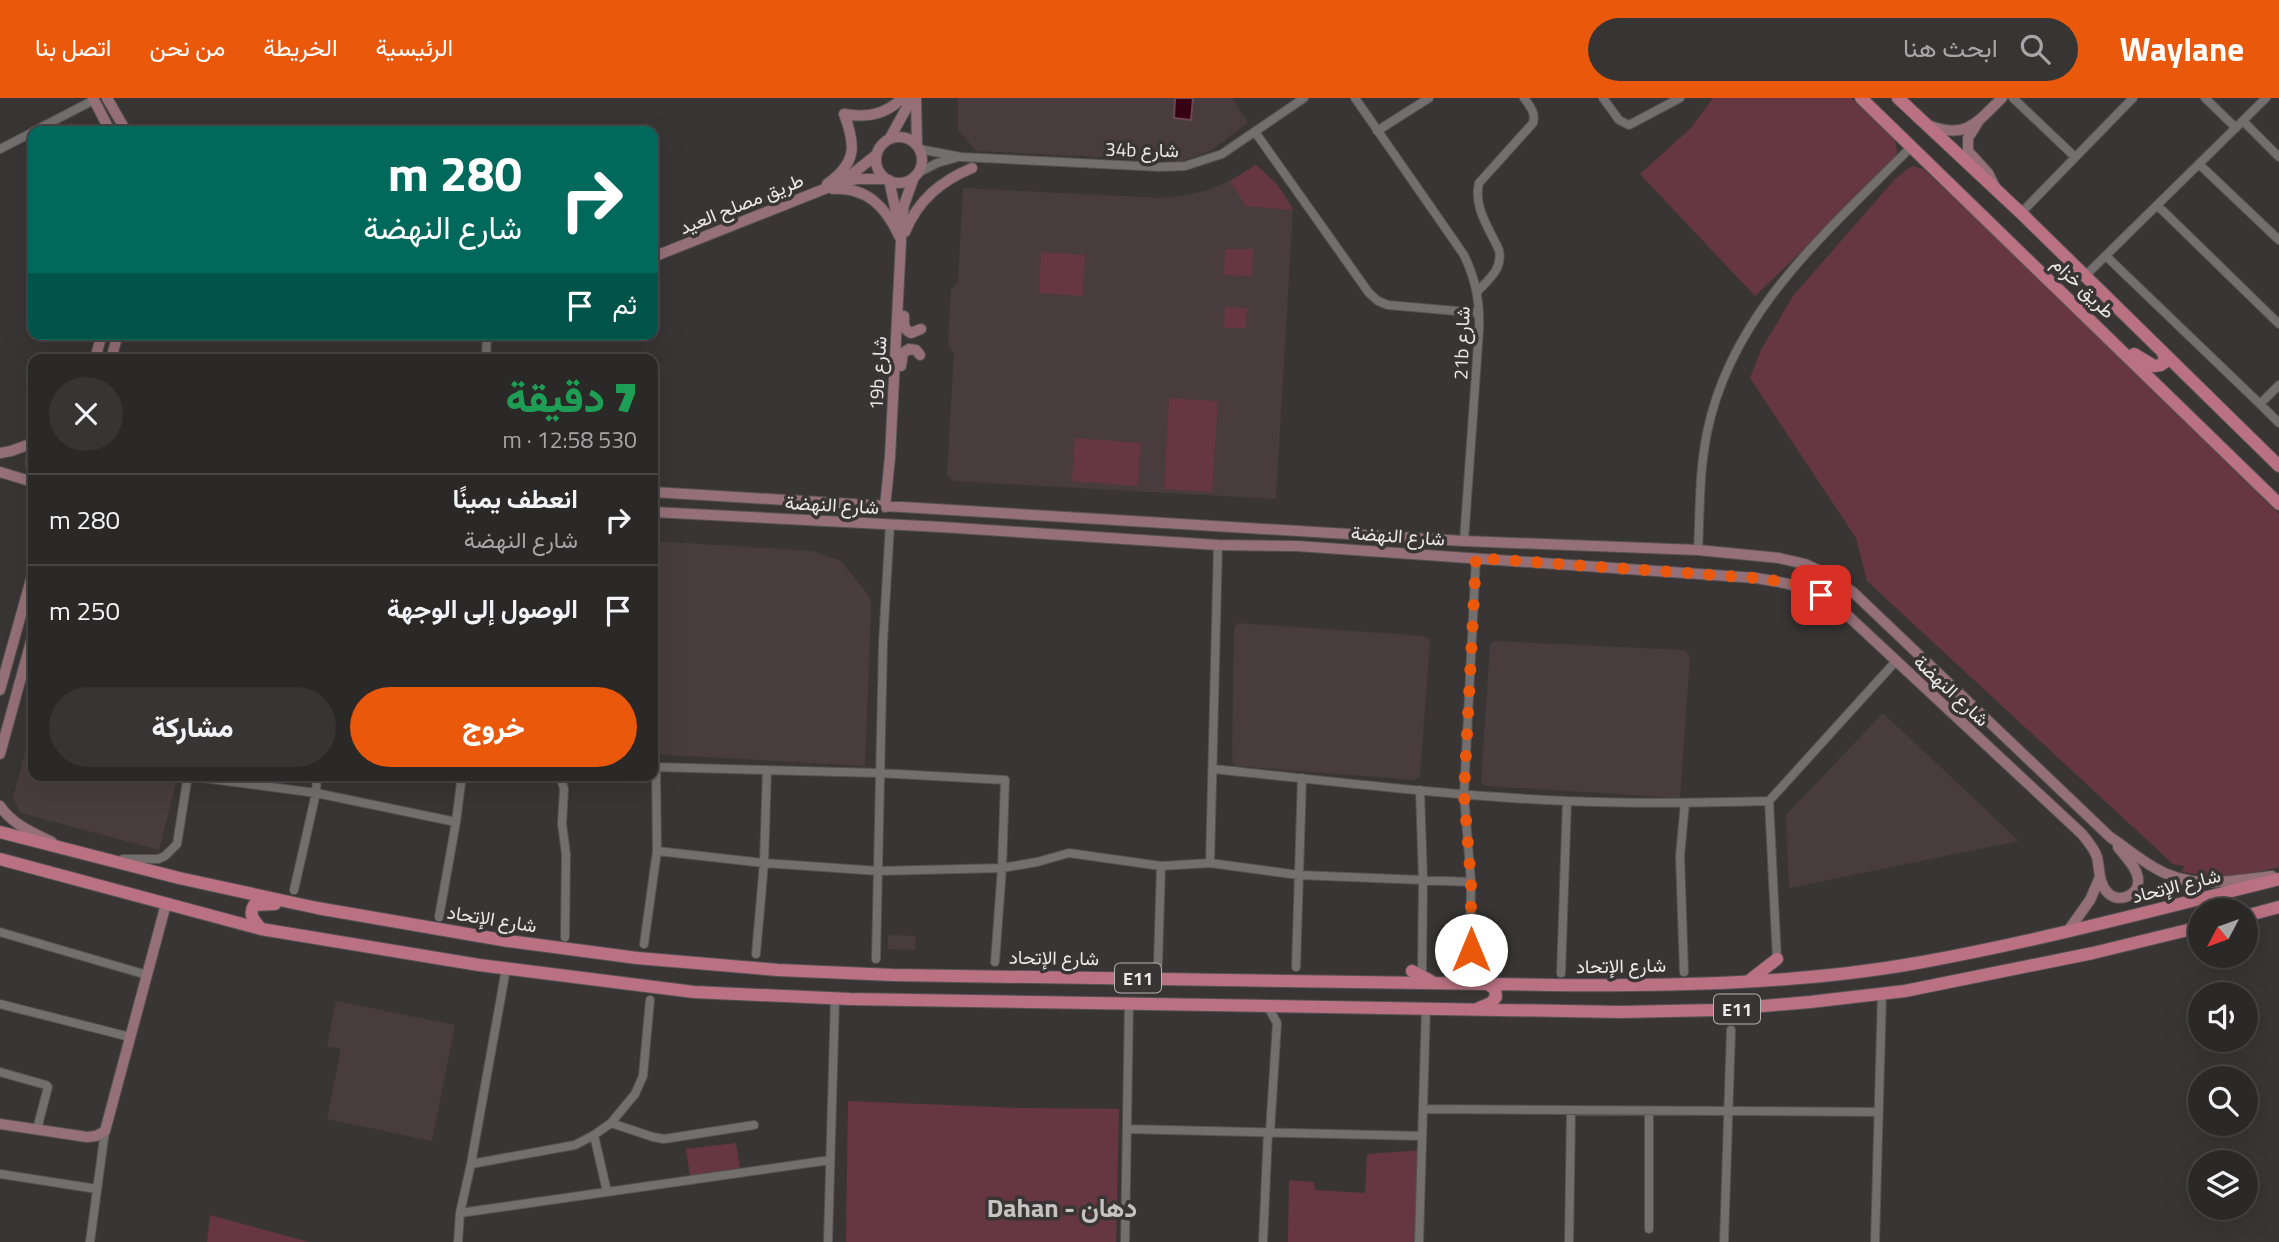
<!DOCTYPE html>
<html lang="ar">
<meta charset="utf-8">
<style>
:root{--surface:#2b2828;--page:#373434;--text:#f1f3f6;--muted:#a6a6a8;--line:#474445;--accent:#ea580c}
body{margin:0;font-family:"Titillium Web",Vazirmatn,sans-serif;background:var(--page);color:var(--text);direction:rtl;height:100vh;display:flex;flex-direction:column;font-size:26px;white-space:nowrap}
*{box-sizing:border-box;margin:0}
p{font-size:23px;color:var(--muted)}
.icon{flex:none;width:38px;height:38px;fill:none;stroke:currentColor;stroke-width:2;stroke-linecap:round;stroke-linejoin:round}
.map{position:relative;flex:1;overflow:hidden;direction:ltr}
.sheet{position:absolute;left:28px;top:256px;width:630px;height:427px;display:flex;flex-direction:column;background:var(--surface);border-radius:14px;box-shadow:0 7px 28px #0002,0 0 0 2px var(--line);direction:rtl}
.sheet>*{flex:none}
.top-card{position:absolute;left:28px;top:28px;width:630px;height:214px;border-radius:14px;box-shadow:0 7px 28px #0002,0 0 0 2px var(--line);direction:rtl;background:#00695c;color:#fff;overflow:hidden}
.needle{width:46px;rotate:229deg}
.buttons{position:absolute;left:2188px;top:800px;display:grid;gap:14px}
.buttons a{display:grid;place-items:center;width:70px;height:70px;border-radius:50%;background:var(--surface);box-shadow:0 7px 28px #0002,0 0 0 2px var(--line);font-size:35px}
.pin{position:absolute;display:grid;place-items:center;width:60px;height:60px;color:#fff;margin:-30px;border-radius:14px;box-shadow:0 4px 10px #0006}
.me{position:absolute;width:77px;margin:-38px;rotate:0deg;stroke-linejoin:round;filter:drop-shadow(0 0 5px #0008)}
.turn{display:flex;align-items:center;gap:24px;height:147px;padding:0 21px;font-size:32px}
.turn .icon{width:91px;height:91px;stroke-width:2.5}
.turn b{display:block;font-size:49px;line-height:60px}
.then{display:flex;align-items:center;height:66px;padding:0 21px;background:#0003;gap:14px;font-size:26px}
.round{display:grid;place-items:center;flex:none;width:74px;height:74px;border-radius:37px;background:var(--page)}
.overview{display:flex;align-items:center;justify-content:space-between;height:119px;padding:0 21px}
h1{font-size:42px;font-weight:800;line-height:52px;color:#1e9e55}
.button{display:flex;gap:14px;margin-top:auto;padding:14px 21px}
.button a{flex:1;height:80px;border-radius:42px;background:var(--accent);color:#fff;font-size:28px;font-weight:800;line-height:80px;text-align:center}
.button a+a{background:var(--page);color:var(--text)}
ul{padding:0;list-style:none}
li{display:flex;align-items:center;gap:21px;height:91px;padding:0 21px;border-top:2px solid var(--line)}
li div{flex:1}
li b{display:block;font-size:26px}
li em{font-style:normal}
header{display:flex;align-items:center;gap:42px;box-sizing:border-box;height:98px;padding:0 35px;background:var(--accent);color:#fff}
header strong{font-size:33px}
nav{display:flex;gap:38px;margin-inline-start:auto;font-size:24px}
.search{width:490px;height:63px;background:var(--page);display:flex;align-items:center;gap:18px;box-sizing:border-box;padding:0 24px;border-radius:38px;color:var(--muted);font-size:26px}
.map>svg:first-child{display:block}
</style>
<header>
<strong>Waylane</strong>
<div class="search"><svg class="icon" aria-label="search" viewBox="0 0 24 24"><circle cx="10" cy="10" r="6"/><path d="M15 15l6 6"/></svg>ابحث هنا</div>
<nav><a>الرئيسية</a><a>الخريطة</a><a>من نحن</a><a>اتصل بنا</a></nav>
</header>
<div class="map">
<svg width="2279" height="1144" viewBox="0 0 2279 1144">
<rect width="100%" height="100%" fill="#393535"/>
<path fill="#483c3e" d="M958,0H1232L1248,25L1210,53L1182,63L976,53L958,31Z
M1256,67L1277,86L1293,109L1276,401L953,383L947,376L954,256L948,247L951,192L958,184L963,90L1160,100L1182,98L1208,92L1232,82Z
M653,443L812,453L841,463L863,490L870,500L871,512L865,668L653,656Z
M1237,525L1424,538L1430,542L1420,678L1415,682L1235,668L1232,663L1234,531Z
M1493,543L1685,552L1690,558L1680,700L1486,688L1481,684L1490,547Z
M1883,615L2019,743L1789,790L1786,717Z
M33,622V677H178L159,752L21,715L13,700Z
M888,837L916,838L915,852L888,851Z
M336,903L455,927L432,1043L327,1021L341,951L327,948Z"/>
<path fill="#673741" d="M1713,0H1851L1895,42L1897,52L1895,63L1755,198L1640,76L1691,30Z
M1256,67L1277,86L1293,112L1246,108L1230,83Z
M1912,68L1923,71L1993,135L2279,416V769L2227,781L2182,774L2184,768L2173,766L1867,483L1856,440L1750,280L1761,252L1793,198L1895,81Z
M1225,151H1253L1252,178L1224,177Z
M1041,154L1085,157L1083,198L1039,195Z
M1225,209L1247,210L1246,230H1224Z
M1169,300L1218,303L1212,394L1164,391Z
M1075,340L1141,345L1138,388L1072,383Z
M848,1003L1021,1010L1119,1011L1116,1144H846Z
M736,1045L740,1071L690,1078L686,1051Z
M1424,1052L1416,1144H1288L1289,1082L1314,1084L1315,1092L1365,1095L1367,1056Z
M210,1117L309,1144H207Z"/>
<path fill="#360213" stroke="#6d4754" stroke-width="2" d="M1175,0H1193L1191,22L1174,20Z"/>
<g fill="none" stroke-linecap="round" stroke-linejoin="round">
<g stroke="#555152" stroke-width="10">
<path id="street" d="M1355,0L1464,157C1476,182 1480,204 1479,232L1464,443
M1603,0L1619,22L1629,27L1680,0
M2013,0L2075,59
M2205,0L2236,30
M2243,23L2279,59
M34,33L94,2
M1377,33L1429,0
M1255,34L1369,195L1378,203L1388,207L1479,215
M0,51L33,34
M919,51L961,59L1160,69L1185,68L1222,56L1304,0
M2199,66L2279,142
M916,76L937,65L955,60
M2157,107L2279,226
M2021,115L2133,0
M2106,158L2260,306L2279,287
M2085,178L2266,0
M1477,194C1489,181 1503,171 1499,152C1489,130 1473,109 1479,85L1533,25C1536,15 1530,8 1524,0
M486,261L487,236
M2260,306L2279,325
M1698,452C1700,413 1699,374 1707,335C1731,214 1828,133 1911,49
M653,669L879,675L1005,682L1002,770L995,864
M1213,671C1331,683 1449,698 1567,703C1634,706 1701,705 1769,703
M560,677L564,691L562,726L566,756L565,839
M188,678L316,695L456,724
M1420,692L1423,782L1422,873
M657,753L764,765L879,773L1002,770L1037,764L1069,755L1161,768L1210,765L1299,777L1471,784
M123,761H158L165,758L177,746L188,677
M1210,765L1218,447
M294,792L316,695L317,677
M439,819L456,724L462,677
M0,834L147,877
M644,846L657,753L656,670
M756,856L764,765L767,672
M876,861L883,545L890,426
M1777,861L1769,703L1896,563
M1158,866L1161,768
M1296,869L1302,680
M1470,874L1471,784L1464,696L1476,460
M1684,874L1680,758L1685,705
M1561,875L1567,703
M0,906L130,939
M1267,907L1277,925L1270,1034
M0,974L46,987L48,989L37,1031
M1423,1011L1878,1014
M611,1025L653,1039L664,1041L754,1027
M1127,1031L1422,1038
M594,1037L607,1094
M471,1066L575,1047L594,1037L611,1025L635,996L643,978L650,902
M0,1076L97,1091
M460,1115L830,1062
M1649,1131V1014
M90,1144L105,1033
M458,1144L460,1115L471,1066L506,871
M828,1144L835,900
M1125,1144L1129,904
M1263,1144L1268,1034
M1419,1144L1426,909
M1569,1144L1571,1012
M1724,1144L1731,932
M1875,1144L1882,896"/>
</g>
<g stroke="#555152" stroke-width="12">
<path id="secondary" d="M93,0L110,33
M107,0L126,33
M916,0L917,48
M844,16C866,20 886,17 902,0
M1978,24L1968,40V53L1988,75L1995,89
M1930,28C1967,41 1976,25 2002,0
M876 62a23 23 0 1 1 46 0a23 23 0 1 1-46 0Z
M890,40L912,0
M846,81L876,57
M889,82L898,123
M827,86C857,65 856,47 844,16
M833,91C867,89 886,109 899,138
M905,134C918,102 941,83 972,70
M653,159L842,84L857,81H886
M904,218C904,226 903,231 911,235L921,231
M95,261L102,236
M111,261L118,236
M901,268L903,255L909,251L916,252L920,257
M33,352L31,363L33,381
M0,355L11,353L33,345
M0,374L33,384
M653,394L1464,443L1698,452L1779,460L1805,466L1827,476L1854,495L2110,739C2125,749 2139,761 2155,770C2191,792 2232,783 2272,778
M885,409L890,359L902,123L904,107L914,79
M653,414L941,429L1218,447L1297,448L1756,480C1800,487 1810,489 1846,516L2082,736C2088,744 2094,750 2097,759C2100,771 2098,785 2108,795C2119,806 2140,797 2138,781C2137,769 2125,759 2118,749
M0,592L33,474
M0,656L33,536
M0,708C12,726 33,735 52,744
M2068,833L2090,802L2100,779
M0,1026L87,1039L96,1038L105,1033L166,806"/>
</g>
<g stroke="#555152" stroke-width="14">
<path id="primary" d="M1861,0L2279,406
M1898,0L2021,115L2279,368
M2134,256L2154,268L2161,267L2165,264L2163,254
M0,734L179,780L317,810L508,843L637,860L778,872L893,877L1552,887C1672,888 1799,886 1917,865C2039,843 2159,811 2279,781
M0,761L261,831L479,867L694,894L850,901L1621,914L1717,912L1810,904L1905,893L2093,855L2200,829
M2245,818L2279,809
M261,831C254,822 248,817 254,807L275,806
M1412,873L1431,883
M1750,882L1777,861
M1479,910L1491,905L1496,899L1495,891L1488,886"/>
</g>
<use href="#street" stroke="#736f6f" stroke-width="8"/>
<use href="#secondary" stroke="#967078" stroke-width="10"/>
<use href="#primary" stroke="#ba7282" stroke-width="12"/>
</g>
<g fill="none" stroke-linecap="round" stroke-linejoin="round">
<path stroke="#ea580c" stroke-width="12" stroke-dasharray="0 21.6" d="M1471,852V784L1464,696L1476,460L1756,480L1800,486L1821,497"/>
</g>
<g text-anchor="middle" dominant-baseline="central" stroke-width="7" stroke-linejoin="round" paint-order="stroke">
<g fill="#393535" stroke="#b6b3b4" stroke-width="2">
<rect x="1115" y="865.5" width="46" height="29" rx="5"/>
<rect x="1714" y="896.5" width="46" height="29" rx="5"/>
</g>
<g font-size="18" font-weight="bold" fill="#ece9ea">
<text x="1138" y="880">E11</text>
<text x="1737" y="911">E11</text>
</g>
<g font-size="19" fill="#ece9ea" stroke="#393535">
<text transform="translate(1142 51) rotate(1)">34b شارع</text>
<text transform="translate(741 105) rotate(-22)">طريق مصلح العيد</text>
<text transform="translate(2084 189) rotate(44)">طريق خزام</text>
<text transform="translate(1461 245) rotate(-88)">21b شارع</text>
<text transform="translate(877 275) rotate(-87)">19b شارع</text>
<text transform="translate(832 406) rotate(3)">شارع النهضة</text>
<text transform="translate(1398 437) rotate(4)">شارع النهضة</text>
<text transform="translate(1952 592) rotate(43)">شارع النهضة</text>
<text transform="translate(2176 787) rotate(-14)">شارع الإتحاد</text>
<text transform="translate(492 820) rotate(9)">شارع الإتحاد</text>
<text transform="translate(1054 859) rotate(1)">شارع الإتحاد</text>
<text transform="translate(1621 867) rotate(-1)">شارع الإتحاد</text>
</g>
<g font-size="26" font-weight="bold" fill="#c7c2c3" stroke="#393535">
<text x="1062" y="1109">Dahan - دهان</text>
</g>
</g>
</svg>
<div class="buttons">
<a><svg class="needle" viewBox="-14 -14 28 28"><path d="M0-13l5 13h-10z" fill="#e53935"/><path d="M0 13l5-13h-10z" fill="#a6a6a8"/></svg></a>
<a><svg class="icon" aria-label="sound" viewBox="0 0 24 24"><path d="M4 9h4l5-4v14l-5-4H4zM17 9q2 3 0 6"/></svg></a>
<a><svg class="icon" aria-label="search" viewBox="0 0 24 24"><circle cx="10" cy="10" r="6"/><path d="M15 15l6 6"/></svg></a>
<a><svg class="icon" aria-label="layers" viewBox="0 0 24 24"><path d="M12 4l9 5-9 5-9-5zM3 14l9 5 9-5"/></svg></a>
</div>
<div class="pin" style="left:1821px;top:497px;background:#d93025"><svg class="icon" aria-label="arrive" viewBox="0 0 24 24"><path d="M6 21V4h12l-3 4 3 4H6"/></svg></div>
<svg class="me" style="left:1471px;top:852px" viewBox="-20 -20 40 40"><circle r="19" fill="#fff"/><path d="M0-13L10 11 0 6-10 11z" fill="#ea580c"/></svg>
<div class="top-card">
<div class="turn"><svg class="icon" aria-label="right" viewBox="0 0 24 24"><path d="M7 20v-9h11M14 6l5 5-5 5"/></svg><div><b>280 m</b>شارع النهضة</div></div>
<div class="then">ثم<svg class="icon" aria-label="arrive" viewBox="0 0 24 24"><path d="M6 21V4h12l-3 4 3 4H6"/></svg></div>
</div>
<section class="sheet">
<div class="overview"><div><h1>7 دقيقة</h1><p>530 m · 12:58</p></div><a class="round"><svg class="icon" aria-label="close" viewBox="0 0 24 24"><path d="M6 6l12 12M18 6L6 18"/></svg></a></div>
<ul>
<li><svg class="icon" aria-label="right" viewBox="0 0 24 24"><path d="M7 20v-9h11M14 6l5 5-5 5"/></svg><div><b>انعطف يمينًا</b><p>شارع النهضة</p></div><em>280 m</em></li>
<li><svg class="icon" aria-label="arrive" viewBox="0 0 24 24"><path d="M6 21V4h12l-3 4 3 4H6"/></svg><div><b>الوصول إلى الوجهة</b></div><em>250 m</em></li>
</ul>
<div class="button"><a>خروج</a><a>مشاركة</a></div>
</section>
</div>
